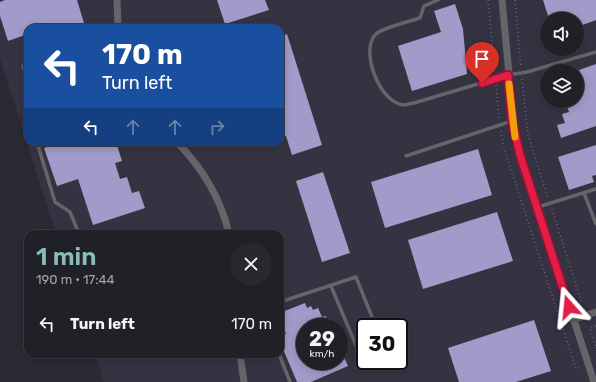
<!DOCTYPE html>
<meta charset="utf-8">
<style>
:root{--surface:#202027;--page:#28282f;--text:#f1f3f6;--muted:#a2a3a7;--line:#3d3e44;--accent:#8bbbb9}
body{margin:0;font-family:Rubik,sans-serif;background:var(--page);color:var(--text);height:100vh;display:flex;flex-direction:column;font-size:15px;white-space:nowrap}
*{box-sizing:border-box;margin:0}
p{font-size:13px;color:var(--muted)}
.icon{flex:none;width:22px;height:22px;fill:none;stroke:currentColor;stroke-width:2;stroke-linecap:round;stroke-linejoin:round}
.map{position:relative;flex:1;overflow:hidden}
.drawer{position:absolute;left:24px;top:230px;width:260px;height:128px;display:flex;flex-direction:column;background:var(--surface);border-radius:12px;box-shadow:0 2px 10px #0003,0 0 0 1px var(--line)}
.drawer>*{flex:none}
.guide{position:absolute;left:24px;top:24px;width:260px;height:122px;border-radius:12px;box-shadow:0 2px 10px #0003,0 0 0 1px var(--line);background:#1a4fa0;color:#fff;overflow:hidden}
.tools{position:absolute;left:540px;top:12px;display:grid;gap:8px}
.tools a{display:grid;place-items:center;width:44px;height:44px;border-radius:50%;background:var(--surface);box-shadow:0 2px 10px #0003,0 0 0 1px var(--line);font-size:20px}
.speed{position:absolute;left:296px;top:318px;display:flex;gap:8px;font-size:20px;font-weight:700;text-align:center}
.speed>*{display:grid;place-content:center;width:52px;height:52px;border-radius:50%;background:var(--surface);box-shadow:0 2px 10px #0003,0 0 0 1px var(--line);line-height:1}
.speed small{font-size:10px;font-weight:400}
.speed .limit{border:2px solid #111;border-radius:6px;background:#fff;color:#111}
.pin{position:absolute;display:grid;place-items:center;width:34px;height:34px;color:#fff;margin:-41px -17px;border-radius:50% 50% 50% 0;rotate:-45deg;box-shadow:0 0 4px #0007}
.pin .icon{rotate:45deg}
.me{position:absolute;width:44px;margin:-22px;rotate:342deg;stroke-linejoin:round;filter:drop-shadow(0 0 3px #0008)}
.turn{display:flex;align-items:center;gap:14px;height:84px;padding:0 12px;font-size:18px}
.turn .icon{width:52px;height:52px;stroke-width:2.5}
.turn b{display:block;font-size:28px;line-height:34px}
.lanes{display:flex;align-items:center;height:38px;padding:0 12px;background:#0003;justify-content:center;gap:20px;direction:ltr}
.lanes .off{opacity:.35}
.round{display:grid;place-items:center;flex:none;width:42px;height:42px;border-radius:21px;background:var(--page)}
.head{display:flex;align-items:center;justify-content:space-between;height:68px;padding:0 12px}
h1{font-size:24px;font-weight:600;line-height:30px;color:var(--accent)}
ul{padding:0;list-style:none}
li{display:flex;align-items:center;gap:12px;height:52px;padding:0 12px}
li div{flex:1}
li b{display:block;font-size:15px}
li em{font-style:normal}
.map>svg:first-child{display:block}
</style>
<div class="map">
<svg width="596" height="382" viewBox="0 0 596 382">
<rect width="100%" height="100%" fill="#2b2a34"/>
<path fill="#353342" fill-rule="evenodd" d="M0,0H596V382H104L95,354H280V234H56L0,58ZM547,19H577V49H547ZM28,28H280V142H28ZM547,71H577V101H547ZM305,327H339V361H305ZM365,327H399V361H365Z"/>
<path fill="#a19bca" d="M5,0H77L84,23L68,28H28V34L8,41L0,16V2Z
M217,0H265L269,10L225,24Z
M543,0H596V20L577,27V19H549Z
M455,4L463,29L467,74L412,91L398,46L441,32L434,11Z
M287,34L322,145L292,155L286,136L280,134V37Z
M596,64V126L561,138L557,125L565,123L562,114L569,112L565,101H577V87L584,85L579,70Z
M63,142H116L122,161L115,163L120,179L127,177L132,193L139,191L145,208L93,225L78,179L57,186L44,148Z
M596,145V175L592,176L594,182L569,190L558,157Z
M478,149L492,195L385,228L371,182Z
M323,172L350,253L322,262L296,181Z
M497,212L513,261L423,289L408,240Z
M305,303L307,308L311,306L313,310L318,308L322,317L326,316L331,327H305V361H339V346L348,366L311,382H297L280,342V336L286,334L280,320L285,318L282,312Z
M534,320L551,371L516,382H459L448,348Z"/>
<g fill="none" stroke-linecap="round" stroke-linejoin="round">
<path stroke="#6a6972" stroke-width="1.5" stroke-dasharray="1 3" stroke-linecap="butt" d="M488,0L495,72
M515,0L521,67
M522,79L528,135L548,198
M496,85L499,119
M501,131L504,148L576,369L581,367
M552,209L582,304
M596,326L590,328L596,346"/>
<path stroke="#646469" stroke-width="3.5" d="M438,0L424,6L420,18C408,22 384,27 376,34C359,50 380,105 405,105C407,105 411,103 414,103L508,75L527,72L596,52
M28,64L23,66L28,80
M37,142L55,202L70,212L79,234
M406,156L512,121
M584,193L596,224
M538,207L596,189
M331,286L360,355L365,353
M280,302L356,277L376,327
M121,354V356L127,354
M279,354L290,382"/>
<path stroke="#646469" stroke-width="7" d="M117,0L118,28
M502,0L515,138L594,382
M177,142C203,169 221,198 229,234
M573,320L596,312
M240,354L244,382"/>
</g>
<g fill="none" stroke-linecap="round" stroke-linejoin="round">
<g stroke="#92132f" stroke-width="10">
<path id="route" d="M482,83L508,75L512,121L520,155L569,307"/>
</g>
<use href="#route" stroke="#e11d48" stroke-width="7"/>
<path stroke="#f59e0b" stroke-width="7" d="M509,84L515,137"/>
</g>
</svg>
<div class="tools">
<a><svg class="icon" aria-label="sound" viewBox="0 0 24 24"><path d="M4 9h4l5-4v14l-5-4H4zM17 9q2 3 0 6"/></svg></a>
<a><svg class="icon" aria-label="layers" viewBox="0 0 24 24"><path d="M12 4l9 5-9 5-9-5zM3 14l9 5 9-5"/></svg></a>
</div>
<div class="speed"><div>29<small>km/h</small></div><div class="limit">30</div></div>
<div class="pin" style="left:482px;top:83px;background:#d93025"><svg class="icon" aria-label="arrive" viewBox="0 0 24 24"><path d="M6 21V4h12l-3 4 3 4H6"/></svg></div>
<svg class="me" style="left:569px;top:307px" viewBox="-20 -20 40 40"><path d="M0-17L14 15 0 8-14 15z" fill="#e11d48" stroke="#fff" stroke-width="4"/></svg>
<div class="guide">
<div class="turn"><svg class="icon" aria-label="left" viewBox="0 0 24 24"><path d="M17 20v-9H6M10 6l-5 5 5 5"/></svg><div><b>170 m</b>Turn left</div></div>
<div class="lanes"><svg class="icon" aria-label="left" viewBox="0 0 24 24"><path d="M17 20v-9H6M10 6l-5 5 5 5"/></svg><svg class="icon off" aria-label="ahead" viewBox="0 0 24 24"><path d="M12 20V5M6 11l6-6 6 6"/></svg><svg class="icon off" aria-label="ahead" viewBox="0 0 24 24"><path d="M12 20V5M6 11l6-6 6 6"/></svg><svg class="icon off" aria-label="right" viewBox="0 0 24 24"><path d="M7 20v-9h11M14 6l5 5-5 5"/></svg></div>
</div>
<section class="drawer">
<div class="head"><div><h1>1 min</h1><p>190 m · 17:44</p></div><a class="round"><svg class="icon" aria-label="close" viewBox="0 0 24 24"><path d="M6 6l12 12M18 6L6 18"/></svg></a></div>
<ul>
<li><svg class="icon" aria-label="left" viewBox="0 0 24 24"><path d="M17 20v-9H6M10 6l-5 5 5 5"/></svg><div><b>Turn left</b></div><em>170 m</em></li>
</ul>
</section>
</div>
